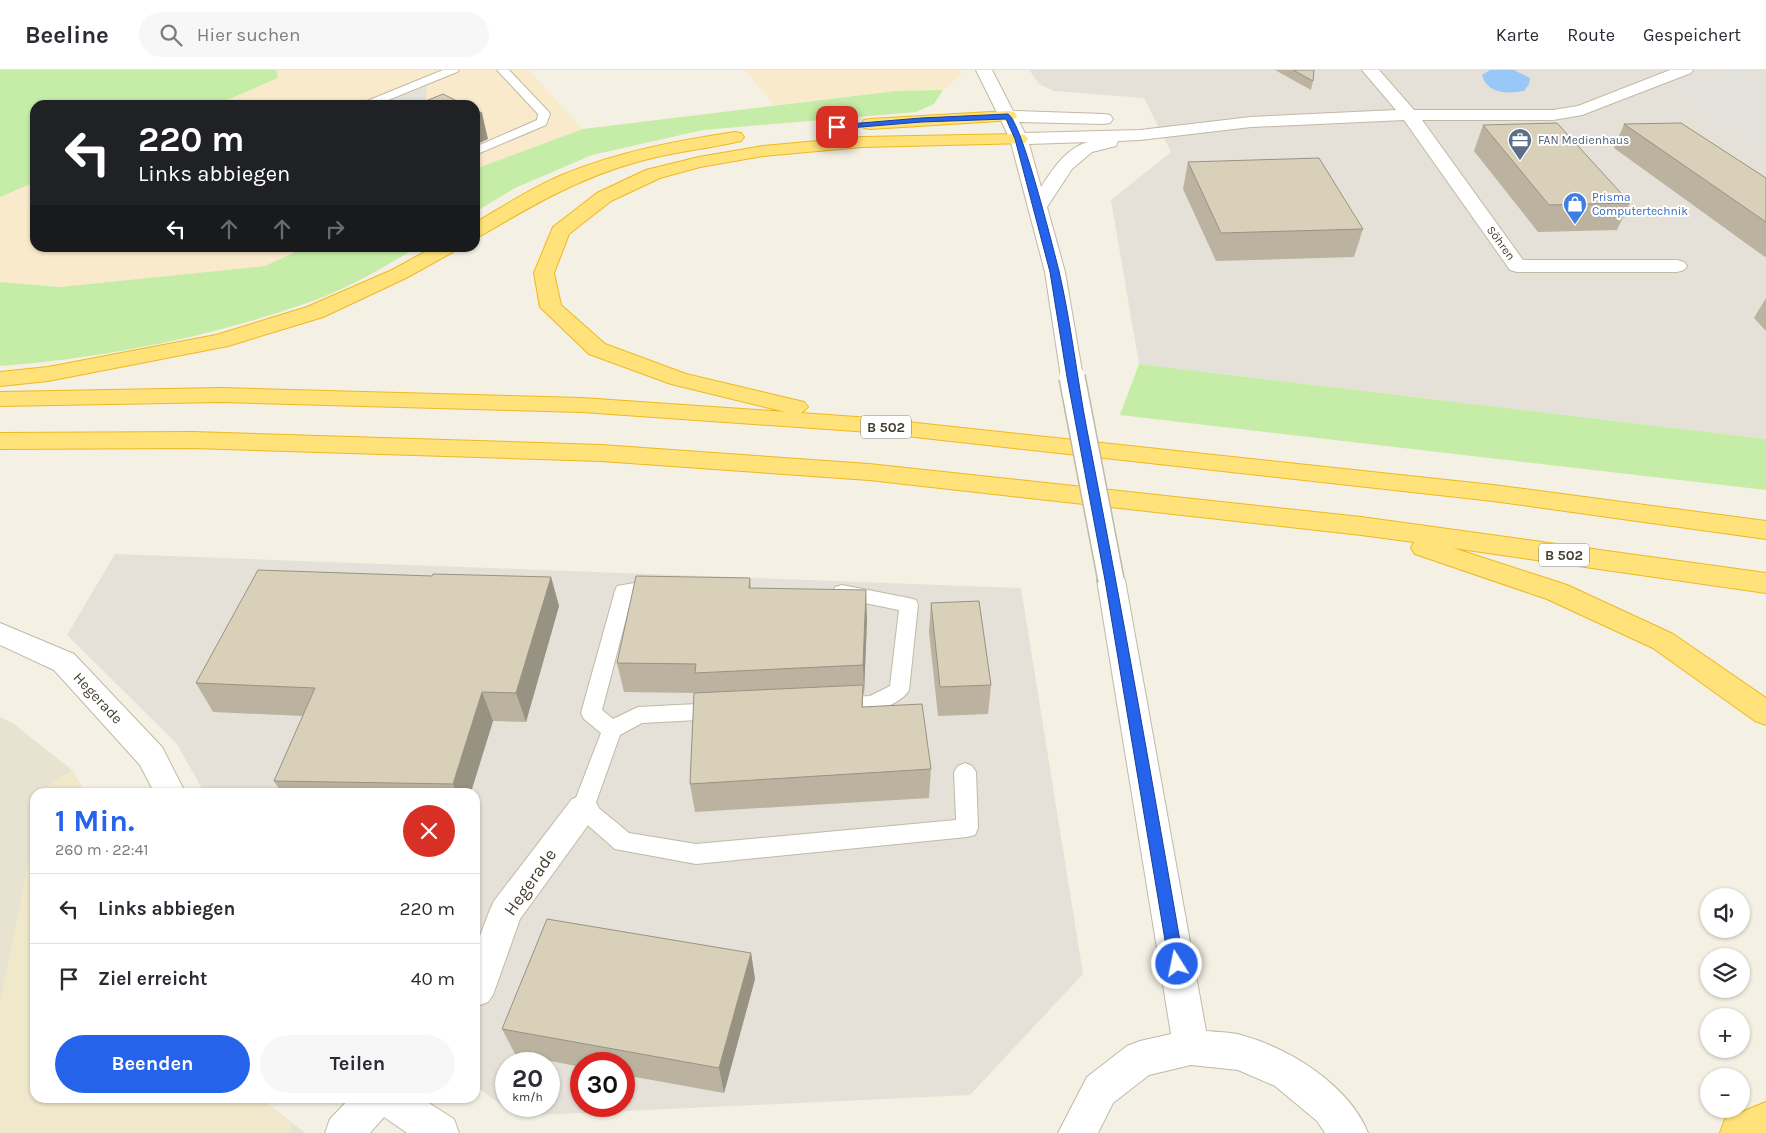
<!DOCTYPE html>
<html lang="de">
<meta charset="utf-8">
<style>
:root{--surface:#fff;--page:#f7f7f7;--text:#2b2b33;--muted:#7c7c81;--line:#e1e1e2;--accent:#2563eb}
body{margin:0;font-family:Karla,sans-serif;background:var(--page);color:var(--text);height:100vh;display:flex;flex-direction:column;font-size:19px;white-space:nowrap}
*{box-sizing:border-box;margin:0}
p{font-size:16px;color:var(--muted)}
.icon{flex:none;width:28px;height:28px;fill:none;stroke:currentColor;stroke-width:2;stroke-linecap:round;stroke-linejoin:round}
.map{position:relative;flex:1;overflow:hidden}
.sheet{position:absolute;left:30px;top:718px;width:450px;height:315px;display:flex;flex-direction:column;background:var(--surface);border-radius:15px;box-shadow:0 1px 4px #0004}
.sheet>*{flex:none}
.hud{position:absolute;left:30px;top:30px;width:450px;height:152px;border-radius:15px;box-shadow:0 1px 4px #0004;background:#202124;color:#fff;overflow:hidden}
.tools{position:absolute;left:1700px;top:818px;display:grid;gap:10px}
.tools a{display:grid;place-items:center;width:50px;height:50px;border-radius:50%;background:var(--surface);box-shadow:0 1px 4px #0004;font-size:25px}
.speed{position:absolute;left:495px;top:982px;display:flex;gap:10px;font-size:25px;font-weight:700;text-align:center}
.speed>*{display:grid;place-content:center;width:65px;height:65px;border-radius:50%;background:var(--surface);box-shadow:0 1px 4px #0004;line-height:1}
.speed small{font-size:12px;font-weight:400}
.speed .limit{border:8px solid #d22;background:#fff;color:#111}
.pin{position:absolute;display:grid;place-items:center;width:42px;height:42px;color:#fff;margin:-21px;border-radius:10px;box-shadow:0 2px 8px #0006}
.me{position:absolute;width:55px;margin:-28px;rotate:350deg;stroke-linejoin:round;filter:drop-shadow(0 0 4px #0008)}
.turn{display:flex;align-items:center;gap:18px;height:105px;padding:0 25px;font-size:22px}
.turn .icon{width:65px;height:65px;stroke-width:2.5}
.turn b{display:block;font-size:35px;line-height:42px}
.lanes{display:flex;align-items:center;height:48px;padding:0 25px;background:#0003;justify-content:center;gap:25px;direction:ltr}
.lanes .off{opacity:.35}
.round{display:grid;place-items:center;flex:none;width:52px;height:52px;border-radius:26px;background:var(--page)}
.summary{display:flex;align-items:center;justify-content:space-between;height:85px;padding:0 25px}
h1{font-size:30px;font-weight:700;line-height:38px;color:var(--accent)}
.cta{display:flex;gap:10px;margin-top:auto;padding:10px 25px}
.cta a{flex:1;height:58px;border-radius:30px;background:var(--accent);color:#fff;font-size:20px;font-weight:700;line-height:58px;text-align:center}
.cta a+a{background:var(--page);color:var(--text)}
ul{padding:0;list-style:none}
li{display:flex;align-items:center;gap:15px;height:70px;padding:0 25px;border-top:1px solid var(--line)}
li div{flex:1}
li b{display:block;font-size:19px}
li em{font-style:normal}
header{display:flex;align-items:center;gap:30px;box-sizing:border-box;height:70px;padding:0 25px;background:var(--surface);border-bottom:1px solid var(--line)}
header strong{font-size:24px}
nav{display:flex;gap:28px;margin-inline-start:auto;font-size:18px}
.search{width:350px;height:45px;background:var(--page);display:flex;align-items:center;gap:12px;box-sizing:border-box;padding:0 18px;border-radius:28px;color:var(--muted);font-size:19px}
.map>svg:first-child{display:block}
</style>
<header>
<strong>Beeline</strong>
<div class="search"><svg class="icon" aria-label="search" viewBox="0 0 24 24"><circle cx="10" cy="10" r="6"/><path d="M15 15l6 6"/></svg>Hier suchen</div>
<nav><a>Karte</a><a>Route</a><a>Gespeichert</a></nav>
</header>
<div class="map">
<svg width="1766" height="1063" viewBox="0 0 1766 1063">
<rect width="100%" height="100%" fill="#f4f0e3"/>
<path fill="#e8e3d1" d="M0,647L14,654L72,700L85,722H35V1028H260L305,1063H0Z"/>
<path fill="#f9eacb" d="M276,0H528L583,59L475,99V35H215L277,8Z
M745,0H959L962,4L943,20L896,21L774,35Z
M35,112V178H304L265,196L60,217L0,212V127Z"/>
<path fill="#e5e1d8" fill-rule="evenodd" d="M1029,0H1766V369L1139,294L1111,130L1171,82L1144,28L1054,21L1039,14Z
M115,484L1021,518L1083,904L970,1025L517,1046L475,1016V722H204L177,674L67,565ZM506,994H549V1036H506ZM581,994H624V1036H581Z"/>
<path fill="#efe8cb" d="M72,700L85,722H43L44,719Z
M35,761V1028H260L292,1054L288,1063H0V933Z"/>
<path fill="#c6eda7" d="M0,0H276L278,8L215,35H35V112L0,127Z
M943,20L934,34L916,42L703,60L592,85L515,118L475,142V99L583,59L896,21Z
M304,178H416C382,198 342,222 304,234C206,268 103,288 0,296V212L60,217L265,196Z
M1139,294L1766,369V420L1120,345Z"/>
<path fill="#e3e1dc" d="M1730,0H1739L1766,18V78L1674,21Z
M427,16L425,35H379Z"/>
<path fill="#98c7f8" d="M1490,0H1514L1530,8L1529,14L1524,21C1508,24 1487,24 1482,5Z"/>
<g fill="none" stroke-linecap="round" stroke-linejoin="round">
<g stroke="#c0b9a5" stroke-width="2">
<path id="service" d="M443,0H459L457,2L376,35H360L362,33Z
M497,0H509L548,41L550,44L546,55L475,85V77L537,50L538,44Z
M657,509L664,511L666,516L664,521L632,526L602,640L613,649L638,637L717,633L724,635L727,641L724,647L717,649L642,653L620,665L595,735L629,763L696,774L956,750L954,702L958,696L965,693L972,696L976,702L978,758L975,765L967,767L696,794L615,779L575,744L572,738L601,663L584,649L581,643L615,521L617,516Z
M842,515L909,528L916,530L918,535L909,620C898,640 850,648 830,642L827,636L830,630L837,628L870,626L890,616L899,540L835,527L833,522L835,517Z"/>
</g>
<g stroke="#c0b9a5" stroke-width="2">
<path id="minor" d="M976,0H992L1013,41L1104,44L1110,45L1113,49L1110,53L1104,54L1019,52L1025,63L1140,60L1251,47L1396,40L1362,0H1379L1414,40H1553L1578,36L1670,0H1693L1691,3L1582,45L1553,50H1422L1523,190H1677L1684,192L1687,196L1684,200L1677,202H1517L1510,200L1404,50L1251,57L1140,70L1118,71L1116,76L1092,82L1072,99L1047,137L1065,202L1083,307L1080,312L1072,314L1064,312L1061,307L1045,202L1010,69ZM1088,72C1066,78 1053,99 1041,117L1029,74Z
M1111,500L1121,503L1125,510L1206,961C1218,962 1230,962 1241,965C1289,978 1349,1015 1368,1063H1325L1317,1051L1275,1016L1238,1000L1191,995L1149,1005L1113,1033L1098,1063H1058L1087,1007L1127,976L1140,971L1171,964L1097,510L1101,503Z
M0,553L74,584L162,677L185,722H154L140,695L54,600L0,575Z
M583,725L594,729L599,738L594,747L520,849L493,925L488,932L475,937V879L489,842L494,831L572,729Z
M350,1028H421L454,1049L459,1063H407L384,1047L370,1063H325L330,1049Z"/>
</g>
<g stroke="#eeb823" stroke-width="2">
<path id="trunk" d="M1008,41L1014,42L1017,46L1014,50L870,59L864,58L861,54L864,50L870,49Z
M735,62L741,63L744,67L741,71C707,79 671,82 637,92C579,108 533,135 482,165L475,167V153C504,136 531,118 562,105C617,82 676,71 735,62Z
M1019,64L1025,65L1028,69L1025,73L862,77L763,86L700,97L660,108L611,131L569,164L554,203L561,235L605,274L686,304L804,332L808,337L801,343L870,348L1493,415L1766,451V469L1493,431L870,362L582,342L222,332L0,336V322L222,318L582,328L786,342L671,314L589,284L540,237L534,203L553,157L597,123L646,100L699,87L763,76L862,67Z
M432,178H456L453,182L406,208L323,247L228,276L48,311L0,316V302L48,297L216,265L307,237L392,200Z
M193,362L601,375L869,394L1361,447L1766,503V523L1453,478L1567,515L1673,564L1766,628V655L1755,651L1653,578L1547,529L1415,484L1411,478L1414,472L1361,465L869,410L601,391L193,378L0,379V363Z
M1766,1032V1063H1720L1725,1049Z"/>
</g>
<use href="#service" fill="#fff" fill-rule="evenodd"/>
<use href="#minor" fill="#fff" fill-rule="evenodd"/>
<use href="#trunk" fill="#ffe37a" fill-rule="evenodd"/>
<g stroke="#c0b9a5" stroke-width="28" stroke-linecap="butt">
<path id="minor-bridge" d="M1072,307L1111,510"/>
</g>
<use href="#minor-bridge" stroke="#fff" stroke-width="25"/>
</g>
<path fill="#bbb3a0" d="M1275,0H1314L1313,11L1311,20Z
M1624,54L1766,108V186L1765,187L1614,78Z
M1483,55L1630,133L1617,160L1538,162L1474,81Z
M1188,92L1363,159L1354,187L1216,191L1183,119Z
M1766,228V261L1754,248Z
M432,506L551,507L559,536L526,652L493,651L471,722H281L274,711L303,646L213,642L196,613Z
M750,508L751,518L867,549L864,624H863V637L931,699L929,728L695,742L690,714L694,623L624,622L617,593Z
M931,533L991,615L988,644L938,646L929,562Z
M751,883L755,909L724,1023L624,1005V994H581V997L515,984L502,959Z"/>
<path fill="#989282" d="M482,43L488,69L475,75V46Z
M551,507L559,536L526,652L516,623Z
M866,520L867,549L864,624L863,595Z
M482,622L493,651L471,722H456L453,714Z
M751,883L755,909L724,1023L719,998Z"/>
<path fill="#d9d0ba" stroke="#989282" d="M1293,0H1314L1313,11Z
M443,24L465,35H416Z
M475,40L482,43L475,46Z
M1557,53L1630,133L1549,135L1483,55Z
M1681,53L1766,108V152L1624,54Z
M1319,88L1363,159L1221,163L1188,92Z
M258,500L432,506L433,504L551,507L516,623L482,622L453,714L274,711L315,618L196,613Z
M636,506L750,508L749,518L866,520L863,595L695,603L696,594L617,593Z
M979,531L991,615L940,617L931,533Z
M863,615L862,637L922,634L931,699L690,714L694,623Z
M547,849L751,883L719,998L502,959Z"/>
<path fill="#2563eb" stroke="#184099" d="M1008,44C1022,52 1053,178 1059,201C1071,253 1077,308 1087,360C1122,538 1153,716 1184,894L1182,899L1177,901L1172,899L1169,894L1105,510L1067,307L1050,202L1015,69L1006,49L921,52L837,59L834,57L837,55L921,48Z"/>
<defs>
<g id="office-pin" transform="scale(1.25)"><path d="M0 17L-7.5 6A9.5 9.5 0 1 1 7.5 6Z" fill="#5c6f8a" stroke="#fff"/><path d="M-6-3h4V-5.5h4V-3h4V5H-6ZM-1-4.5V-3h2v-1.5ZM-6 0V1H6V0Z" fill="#fff"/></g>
<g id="shop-pin" transform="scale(1.25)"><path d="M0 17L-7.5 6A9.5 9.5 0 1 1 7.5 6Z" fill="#3f7fe0" stroke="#fff"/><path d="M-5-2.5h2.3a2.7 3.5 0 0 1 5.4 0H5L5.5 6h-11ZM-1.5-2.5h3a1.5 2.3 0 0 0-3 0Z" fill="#fff"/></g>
</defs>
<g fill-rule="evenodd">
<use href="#office-pin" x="1520" y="70"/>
<use href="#shop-pin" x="1575" y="134"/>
</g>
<g text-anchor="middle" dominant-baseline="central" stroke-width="4" stroke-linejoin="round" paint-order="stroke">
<g font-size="12" fill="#4e5e75" stroke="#fff" text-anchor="start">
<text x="1538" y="70">FAN Medienhaus</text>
</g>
<g font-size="12" fill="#366cbe" stroke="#fff" text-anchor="start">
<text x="1592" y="127">Prisma<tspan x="1592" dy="14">Computertechnik</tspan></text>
</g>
<g font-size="12" fill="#464133" stroke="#fff">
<text transform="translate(1501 173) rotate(54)">Söhren</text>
</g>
<g fill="#fff" stroke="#7e7a70" stroke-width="1">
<rect x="861" y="345.5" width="50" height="23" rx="4"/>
<rect x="1539" y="473.5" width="50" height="23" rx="4"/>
</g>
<g font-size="14" font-weight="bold" fill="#464133">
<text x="886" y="357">B 502</text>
<text x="1564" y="485">B 502</text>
</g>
<g font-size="15" fill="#464133" stroke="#fff">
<text transform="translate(98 628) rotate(47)">Hegerade</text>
</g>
<g font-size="18" fill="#464133" stroke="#fff">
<text transform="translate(530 812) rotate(-55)">Hegerade</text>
</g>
</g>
</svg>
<div class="tools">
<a><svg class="icon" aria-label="sound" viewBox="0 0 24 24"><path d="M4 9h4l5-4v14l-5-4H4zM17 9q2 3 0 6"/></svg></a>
<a><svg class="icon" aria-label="layers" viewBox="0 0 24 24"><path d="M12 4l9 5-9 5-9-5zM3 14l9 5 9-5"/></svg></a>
<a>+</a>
<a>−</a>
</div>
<div class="speed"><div>20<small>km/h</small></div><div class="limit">30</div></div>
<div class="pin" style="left:837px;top:57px;background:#d93025"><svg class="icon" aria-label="arrive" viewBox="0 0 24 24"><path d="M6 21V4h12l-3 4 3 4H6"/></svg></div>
<svg class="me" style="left:1177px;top:894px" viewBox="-20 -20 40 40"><circle r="17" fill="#2563eb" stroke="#fff" stroke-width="3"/><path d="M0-11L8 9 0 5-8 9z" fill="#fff"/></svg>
<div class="hud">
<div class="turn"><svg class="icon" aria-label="left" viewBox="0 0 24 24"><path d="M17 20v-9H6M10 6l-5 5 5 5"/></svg><div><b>220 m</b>Links abbiegen</div></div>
<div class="lanes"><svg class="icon" aria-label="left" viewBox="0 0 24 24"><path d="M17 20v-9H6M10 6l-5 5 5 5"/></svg><svg class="icon off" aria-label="ahead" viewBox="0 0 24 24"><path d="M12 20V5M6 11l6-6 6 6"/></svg><svg class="icon off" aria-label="ahead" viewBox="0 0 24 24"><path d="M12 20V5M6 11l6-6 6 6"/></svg><svg class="icon off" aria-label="right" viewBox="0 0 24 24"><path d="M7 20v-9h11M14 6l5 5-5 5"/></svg></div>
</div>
<section class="sheet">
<div class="summary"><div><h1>1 Min.</h1><p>260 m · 22:41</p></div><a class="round" style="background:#d93025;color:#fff"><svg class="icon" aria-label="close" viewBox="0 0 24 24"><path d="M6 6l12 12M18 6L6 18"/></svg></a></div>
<ul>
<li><svg class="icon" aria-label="left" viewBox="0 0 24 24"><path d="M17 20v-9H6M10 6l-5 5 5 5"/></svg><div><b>Links abbiegen</b></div><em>220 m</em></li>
<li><svg class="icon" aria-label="arrive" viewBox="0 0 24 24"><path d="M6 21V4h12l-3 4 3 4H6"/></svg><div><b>Ziel erreicht</b></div><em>40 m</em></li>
</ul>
<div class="cta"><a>Beenden</a><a>Teilen</a></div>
</section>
</div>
